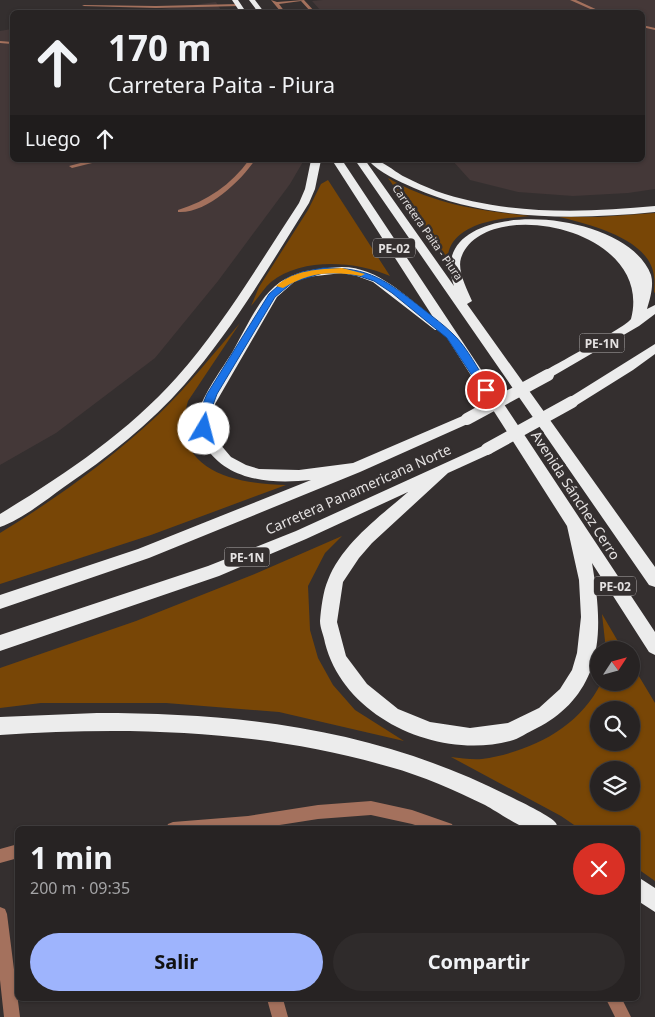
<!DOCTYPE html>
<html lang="es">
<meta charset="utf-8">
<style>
:root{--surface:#272323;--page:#2f2b2b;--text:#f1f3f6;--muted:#a4a4a6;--line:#434041;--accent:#9eb4fd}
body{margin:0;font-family:"Noto Sans",sans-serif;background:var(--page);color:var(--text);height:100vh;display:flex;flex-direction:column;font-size:19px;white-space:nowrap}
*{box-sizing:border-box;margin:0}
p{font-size:16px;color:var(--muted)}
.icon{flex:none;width:28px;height:28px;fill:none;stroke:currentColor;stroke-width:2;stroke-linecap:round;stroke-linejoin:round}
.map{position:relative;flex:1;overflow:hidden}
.side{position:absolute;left:15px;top:826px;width:625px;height:175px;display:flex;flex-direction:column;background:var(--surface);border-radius:8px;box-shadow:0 1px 4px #0004,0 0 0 1px var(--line)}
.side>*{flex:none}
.guide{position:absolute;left:10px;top:10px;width:635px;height:152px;border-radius:8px;box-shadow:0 1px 4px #0004,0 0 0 1px var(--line);background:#272323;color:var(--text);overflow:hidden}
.needle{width:32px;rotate:54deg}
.controls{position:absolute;left:590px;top:641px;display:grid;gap:10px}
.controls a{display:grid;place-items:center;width:50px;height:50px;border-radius:50%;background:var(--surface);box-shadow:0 1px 4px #0004,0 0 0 1px var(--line);font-size:25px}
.pin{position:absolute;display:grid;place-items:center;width:42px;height:42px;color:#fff;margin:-21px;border:2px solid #fff;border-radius:50%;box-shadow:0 1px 5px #0007}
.me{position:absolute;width:55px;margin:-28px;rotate:8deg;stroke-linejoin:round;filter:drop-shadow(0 0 4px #0008)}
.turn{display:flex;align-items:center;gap:18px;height:105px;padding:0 15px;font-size:22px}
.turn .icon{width:65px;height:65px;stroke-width:2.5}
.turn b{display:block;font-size:35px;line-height:42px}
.then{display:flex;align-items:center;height:48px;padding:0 15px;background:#0003;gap:10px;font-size:19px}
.round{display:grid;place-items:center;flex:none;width:52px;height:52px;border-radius:26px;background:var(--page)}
.head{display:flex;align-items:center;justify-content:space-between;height:85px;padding:0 15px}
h1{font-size:30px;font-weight:700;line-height:38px}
.cta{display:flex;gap:10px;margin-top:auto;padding:10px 15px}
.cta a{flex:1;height:58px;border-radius:30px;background:var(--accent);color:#111;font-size:20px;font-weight:700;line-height:58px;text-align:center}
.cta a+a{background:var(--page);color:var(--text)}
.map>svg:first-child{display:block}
</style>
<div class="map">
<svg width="655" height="1017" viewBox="0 0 655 1017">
<rect width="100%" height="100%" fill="#342f2f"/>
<path fill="#443838" d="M323,0H655V189L628,193L573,196L518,192L470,180L452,160H642V12H322L312,1Z
M216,2L222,12H138Z
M12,29V160H304L290,184L218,281L155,358L56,433L0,465V31Z"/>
<path fill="#784606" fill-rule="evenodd" d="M388,178C432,204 481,211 530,216C506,218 470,220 453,242C449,247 448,255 446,260Z
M328,180L390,276C356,261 302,257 271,282C264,288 258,298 251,306L259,287L308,210L321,184Z
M655,213V292L654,293C654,288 655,282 654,277C651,239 589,224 559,217H599Z
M240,323L188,401C168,469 233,484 286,485L151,535L0,584V533C56,499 111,459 159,414C188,386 214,353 240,323Z
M342,536L325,553L308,586L310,630L318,658L333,685L355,710L404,741L279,712L166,703H41L0,708V668L136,621L257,573Z
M602,614L623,650H606Z
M631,663L655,703V881L638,869V829H580L561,816L451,757C461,758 472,760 482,759C530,752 579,728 601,683L631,682ZM599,710H631V742H599ZM599,770H631V802H599Z"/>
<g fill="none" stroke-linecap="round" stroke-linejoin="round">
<path fill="#a4715d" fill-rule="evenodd" d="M271,0L277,2L304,0L315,12H311L301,1L279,4L285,12H281Z
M570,0H576L602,12H597Z
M238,4L240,6L156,8L82,6L84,5L156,6Z
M642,25L655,28V30L642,27Z
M0,41L12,42V44L0,43Z
M92,160H104L72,168L69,166Z
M249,160H255C240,182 206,214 178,212V210C207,201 231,185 249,160Z"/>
<path fill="#a4715d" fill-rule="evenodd" d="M371,801L412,810L452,824L454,829H427L412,824L371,815L318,819L254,829H166L168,824L173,822L248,816L318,805Z
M18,844V858L0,863V849Z
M0,907L5,909L7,914L20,1017H4L0,980Z
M267,999H283L288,1017H272Z
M606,999H622L631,1017H615Z"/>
<path fill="#ececec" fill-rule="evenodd" d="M232,0H238L246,12H240Z
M249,0H255L264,12H258Z
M311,160H321L315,189L309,203C270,265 233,329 185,384C150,424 108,457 64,487C46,500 21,520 0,527V514C64,475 127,433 177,377C224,324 260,262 299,203L305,189Z
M332,160H342L655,632V655L649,652L592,563C598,599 603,637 590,672C580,697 561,716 537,728C528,732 519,739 510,741C438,760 344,718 325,643C324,636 320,628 320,621C321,609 323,591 328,580C342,544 379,517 408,492L306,539L219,576L0,651V635L208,566L296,531L487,444L492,445L494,449L492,453L448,473L372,543L359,558L343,582L337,622L346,656L367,684L398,709L430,722L470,728L508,723L539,708L560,689L572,670L577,653L581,617L579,580L567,526L442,330H435L373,282L357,276L342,273L307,277L294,282L277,297L215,404L211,421L214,437L231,457L246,465L259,469L299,470L353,463L467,414L472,416L474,419L472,422L360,472L149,558L0,609V595L138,549L311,480C273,484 228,482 205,446C199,436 196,426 198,414C203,394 222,369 233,351C242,335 257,304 269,292C283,277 299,271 319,269C326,268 334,267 342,267C378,267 406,297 433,317Z
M355,160H365L454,286C421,194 625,204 651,275C654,286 650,299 647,309L655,305V314L639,326L548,379L543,378L542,375L543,372C556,364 626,327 631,319C655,227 483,194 461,258C457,271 467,289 472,301L467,304L655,567V587L649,585Z
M368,160C385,160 391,170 405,177C415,182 426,187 436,191C505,215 583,213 655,206V212C575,220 488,221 414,188C398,181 380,173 368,160Z
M655,344V354L633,370L577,405H567L565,402L567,399Z
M97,713C244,713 376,729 509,796C519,801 549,815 555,822C557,824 557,826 558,829C549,829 536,831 528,829C516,825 496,811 485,805C454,790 423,776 390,767C262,730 132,726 0,735V717Z
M638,877L655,888V912L638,901Z"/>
<path stroke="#ececec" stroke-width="12" d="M467,419L548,375
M487,449L572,402"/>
</g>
<path fill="#1a73e8" stroke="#114b97" d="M323,268C370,267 387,281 423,309C433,317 444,325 453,334C467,347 479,371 490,388V392H483L447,338L392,293L374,281L359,276L342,273H323L293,282L275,297L217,394L210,413L209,429L204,433L200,432L199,413L207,394L269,294L287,278L302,272Z"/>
<path fill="#f59e0b" d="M342,268L365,274L361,276C331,271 310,272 283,288L276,286C294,270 319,269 342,268Z"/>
<g text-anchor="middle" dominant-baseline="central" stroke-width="5" stroke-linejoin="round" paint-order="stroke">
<g font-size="11" fill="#e4e1e1" stroke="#342f2f">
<text transform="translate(428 232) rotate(55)">Carretera Paita - Piura</text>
</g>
<g fill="#342f2f" stroke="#afacac" stroke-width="1">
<rect x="373" y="238.5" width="42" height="19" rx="4"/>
<rect x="579.5" y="333.5" width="45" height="19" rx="4"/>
<rect x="224.5" y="547.5" width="45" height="19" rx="4"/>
<rect x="594" y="576.5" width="42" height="19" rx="4"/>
</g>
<g font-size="12" font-weight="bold" fill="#e4e1e1">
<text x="394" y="248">PE-02</text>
<text x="602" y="343">PE-1N</text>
<text x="247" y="557">PE-1N</text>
<text x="615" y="586">PE-02</text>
</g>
<g font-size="14" fill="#e4e1e1" stroke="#342f2f">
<text transform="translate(358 489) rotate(-24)">Carretera Panamericana Norte</text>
<text transform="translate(576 495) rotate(57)">Avenida Sánchez Cerro</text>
</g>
</g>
</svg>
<div class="controls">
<a><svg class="needle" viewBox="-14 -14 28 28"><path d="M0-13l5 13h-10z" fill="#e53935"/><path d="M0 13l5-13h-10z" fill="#a4a4a6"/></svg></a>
<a><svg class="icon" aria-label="search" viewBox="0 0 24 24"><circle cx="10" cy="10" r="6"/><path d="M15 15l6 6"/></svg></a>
<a><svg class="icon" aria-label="layers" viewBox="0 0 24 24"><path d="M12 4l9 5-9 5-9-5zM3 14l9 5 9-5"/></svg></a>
</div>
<div class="pin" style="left:486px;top:390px;background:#d93025"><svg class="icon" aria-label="arrive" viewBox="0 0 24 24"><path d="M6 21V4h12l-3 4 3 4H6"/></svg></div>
<svg class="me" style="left:204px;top:429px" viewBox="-20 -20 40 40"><circle r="19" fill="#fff"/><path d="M0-13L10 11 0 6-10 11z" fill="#1a73e8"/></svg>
<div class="guide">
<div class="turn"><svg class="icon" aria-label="ahead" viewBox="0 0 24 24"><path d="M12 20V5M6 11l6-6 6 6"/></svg><div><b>170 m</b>Carretera Paita - Piura</div></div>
<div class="then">Luego<svg class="icon" aria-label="ahead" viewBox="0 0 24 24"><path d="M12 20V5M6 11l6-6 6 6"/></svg></div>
</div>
<section class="side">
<div class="head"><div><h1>1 min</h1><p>200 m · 09:35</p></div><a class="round" style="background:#d93025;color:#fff"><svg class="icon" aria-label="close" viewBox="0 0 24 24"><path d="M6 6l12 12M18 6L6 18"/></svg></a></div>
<div class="cta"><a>Salir</a><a>Compartir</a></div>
</section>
</div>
